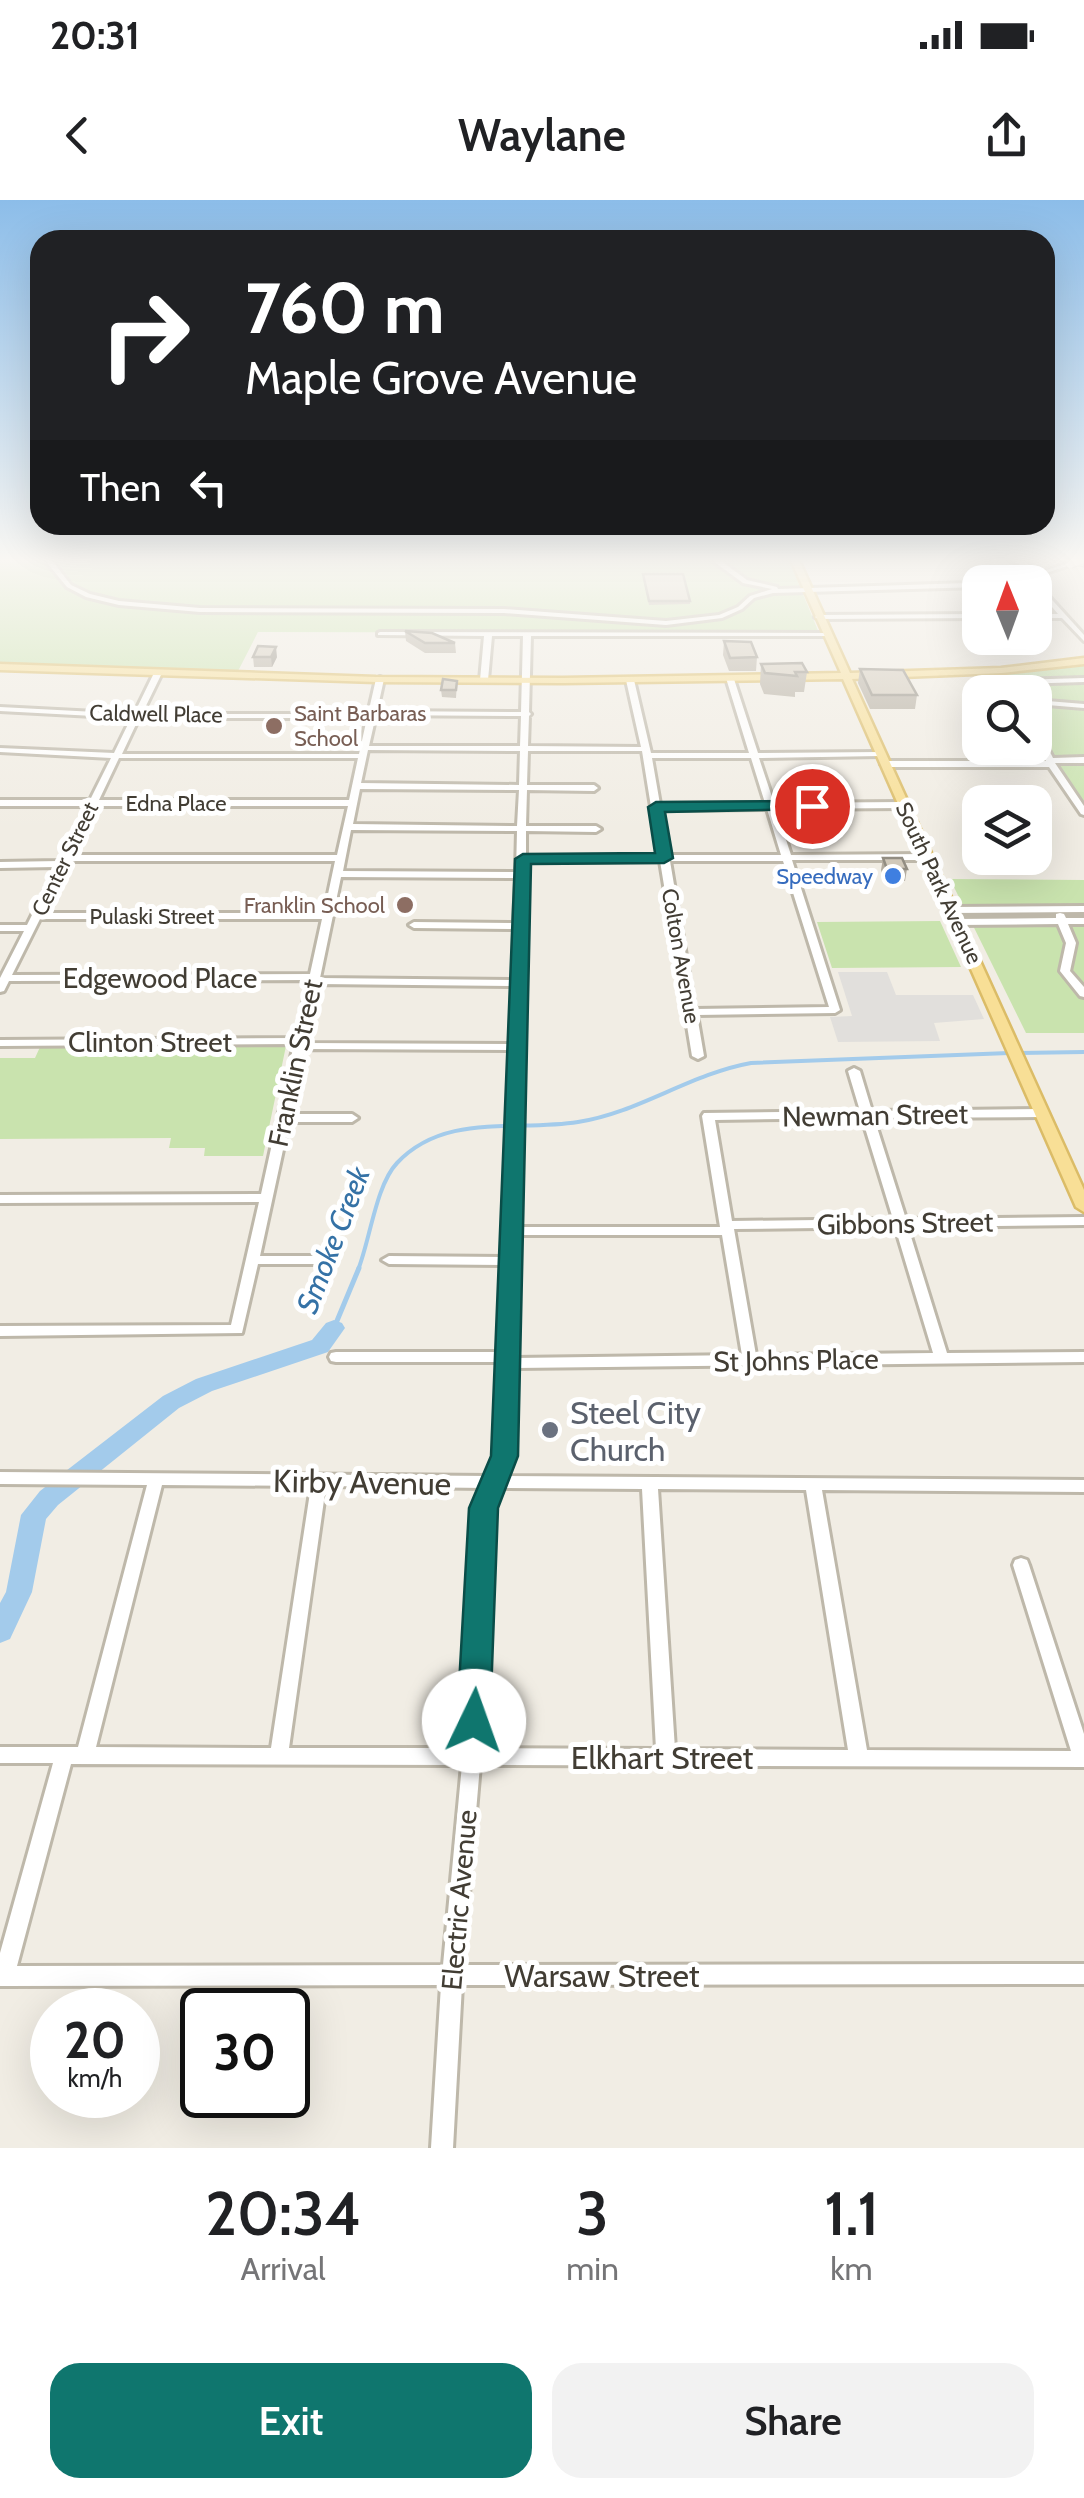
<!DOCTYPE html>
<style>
:root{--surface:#fff;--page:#f2f2f2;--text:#202124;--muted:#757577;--accent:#0f766e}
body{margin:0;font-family:Cabin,sans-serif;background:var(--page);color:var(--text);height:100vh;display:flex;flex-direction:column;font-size:38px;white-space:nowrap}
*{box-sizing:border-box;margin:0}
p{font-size:32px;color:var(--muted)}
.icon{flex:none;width:55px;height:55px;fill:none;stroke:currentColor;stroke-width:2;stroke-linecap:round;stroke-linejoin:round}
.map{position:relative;height:1948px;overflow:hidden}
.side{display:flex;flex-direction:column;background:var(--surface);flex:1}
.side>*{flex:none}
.guide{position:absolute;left:30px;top:30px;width:1025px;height:305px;border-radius:30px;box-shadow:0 10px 40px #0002;background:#202124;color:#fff;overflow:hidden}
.needle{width:65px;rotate:359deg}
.buttons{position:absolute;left:962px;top:365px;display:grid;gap:20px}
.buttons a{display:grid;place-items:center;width:90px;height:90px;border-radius:20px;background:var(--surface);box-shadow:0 10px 40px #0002;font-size:50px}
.speed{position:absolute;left:30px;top:1788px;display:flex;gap:20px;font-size:50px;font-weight:700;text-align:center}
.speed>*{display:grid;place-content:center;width:130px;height:130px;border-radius:50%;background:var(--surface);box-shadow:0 10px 40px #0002;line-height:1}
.speed small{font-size:25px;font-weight:400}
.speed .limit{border:5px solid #111;border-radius:15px;background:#fff;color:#111}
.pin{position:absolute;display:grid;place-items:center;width:85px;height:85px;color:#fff;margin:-42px;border:5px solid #fff;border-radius:50%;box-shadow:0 2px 10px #0007}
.me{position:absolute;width:110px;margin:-55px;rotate:3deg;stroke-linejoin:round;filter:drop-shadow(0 0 8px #0008)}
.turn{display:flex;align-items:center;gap:35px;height:210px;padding:0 50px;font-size:45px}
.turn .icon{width:130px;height:130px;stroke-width:2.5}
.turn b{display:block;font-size:70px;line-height:85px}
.then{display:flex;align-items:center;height:95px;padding:0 50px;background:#0003;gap:20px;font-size:38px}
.eta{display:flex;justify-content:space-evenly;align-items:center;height:170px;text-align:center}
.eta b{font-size:60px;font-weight:600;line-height:70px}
.cta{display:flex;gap:20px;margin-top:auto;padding:20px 50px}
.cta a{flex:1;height:115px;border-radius:30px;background:var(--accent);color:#fff;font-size:40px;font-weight:600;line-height:115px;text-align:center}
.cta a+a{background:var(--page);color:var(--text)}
.status{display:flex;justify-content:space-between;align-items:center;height:70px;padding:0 50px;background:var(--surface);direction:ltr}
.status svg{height:28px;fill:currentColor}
header{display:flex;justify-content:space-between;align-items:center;height:130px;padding:0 50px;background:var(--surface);font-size:45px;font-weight:600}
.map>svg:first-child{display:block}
</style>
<div class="status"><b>20:31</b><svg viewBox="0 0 49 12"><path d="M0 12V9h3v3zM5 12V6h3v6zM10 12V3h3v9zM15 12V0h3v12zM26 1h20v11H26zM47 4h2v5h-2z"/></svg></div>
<header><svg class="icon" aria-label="back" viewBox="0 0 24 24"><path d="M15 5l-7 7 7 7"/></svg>Waylane<svg class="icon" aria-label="share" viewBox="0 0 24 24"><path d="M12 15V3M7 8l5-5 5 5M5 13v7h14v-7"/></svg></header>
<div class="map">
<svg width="1084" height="1948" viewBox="0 0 1084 1948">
<rect width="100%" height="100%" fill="#f1ede4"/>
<path fill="#c9e3ae" d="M0,358H788L819,433L258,432L237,473L0,465Z
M1084,464V611L1035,540V492H1003L992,474Z
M950,679L1084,680V833H1026Z
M940,721L961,767L832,768L817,722Z
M286,846L263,956H204L205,948H169L171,938L0,939V858H35L40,847Z"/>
<path fill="#e1dfdc" d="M838,772H887L896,795H973L984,819L934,823L940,841L838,842L830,817L852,816Z"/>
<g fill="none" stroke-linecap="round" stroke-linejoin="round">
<path stroke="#a3cbeb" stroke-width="4" d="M1019,853L1084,852
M358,1070C370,1040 376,985 397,963C445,912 516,932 578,922C638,913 690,874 751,863L1009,853"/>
<path stroke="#a3cbeb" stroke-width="5" d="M334,1128L359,1068"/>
<path fill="#a3cbeb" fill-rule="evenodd" d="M334,1120L342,1123L345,1128L328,1152L212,1191L179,1208L58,1305L46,1319L32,1392L10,1439L0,1443V1403L6,1392L21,1315L40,1291L163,1196L196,1179L312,1140L326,1123Z"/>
<g stroke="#beb8aa" stroke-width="6">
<path id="minor" d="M43,358H50L71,385L90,394L119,401L200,408L504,409L666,421L719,415L738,407L750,396L772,389L743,383L709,358H717L747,380L777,387L778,389L969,383L1027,368L1005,358H1015L1036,368L980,382V387L773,393L754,398L742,409L722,418L666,425L504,413L200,412L119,405L86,397L67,387Z
M1068,363L1073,364L1028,379L1023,378Z
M1035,381L1084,435V441L1062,418H1035V414H1058L1035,387V382H1032Z
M980,414V418L818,419L815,417L818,415Z
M380,432L827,433V435L825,436H531L529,512L531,514L529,516L528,546L641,547L626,480L630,478L634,480L651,553H749L726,478L733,476L758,553L880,552L884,554L880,556L759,558L774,603L903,602L907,605L903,608L776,609L791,655L927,654L932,657L927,660H792L840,810L835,813L697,815L704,856L698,859L692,856L660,661L526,662L525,673L528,675L525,677L524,724L526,726L524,728L518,1027H720L702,916L704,913L860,911L848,871L854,868L860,871L872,911L1042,909L1048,913L1042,917L874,918L906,1019L1084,1017V1025L908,1027L947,1153L1084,1152V1162L515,1168L513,1256L505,1276L1084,1280V1292L822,1290L867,1550L1071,1551L1013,1365L1015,1360L1021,1358L1027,1360L1029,1365L1084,1534V1567L480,1565L463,1765L1084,1764V1784L462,1785L453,1948H431L441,1785L0,1786V1753L53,1563H0V1547H78L147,1285L0,1284V1272L489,1276L497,1256L500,1162H336L331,1161L329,1157L331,1153L336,1152H501L503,1065L389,1064L382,1060L389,1056L504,1057L510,850L304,849L290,914H352L358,918L352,922H289L260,1056H324L331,1060L324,1064H258L242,1133L0,1136V1126L231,1125L259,1002L0,1003V995L261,994L294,844L0,846V840L296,838L308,780L9,781L4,791L0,792V778L24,731H0V725H27L56,667L0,668V662L59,661L87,606H0V600H90L111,558L0,552V548L114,553L131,518L0,511V507L134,514L153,475L157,473L161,475L142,514H368L376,479L380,477L384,479L377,511L521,512L523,436H492L488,480L484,482L480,480L484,436L378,435V433ZM376,515L521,516L520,546H369ZM139,518H367L359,554H122ZM368,550L520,551L519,585L361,583ZM528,551H642L659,656H526V631L596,632L601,629L596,626H526L527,590L594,591L598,588L594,585H527ZM119,558H358L349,600H99ZM652,558H751L765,603L660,604ZM360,589L519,590L517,626L353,624ZM96,606H348L337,655H72ZM767,609L781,655H669L661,610ZM351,630L517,631L516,672L343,671ZM69,661H335L324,713H43ZM670,661H783L829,807L695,809ZM341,677L516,678L514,723L414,722L409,725L414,728L514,729L513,780L320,778ZM40,719H322L310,774L12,775ZM318,784L512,786L510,844L306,843ZM862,918L893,1019L732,1021L715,920ZM895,1027L933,1153L756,1155L734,1029ZM517,1035H722L742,1155L515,1158ZM162,1285L311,1286L271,1548L96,1547ZM326,1286L485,1288L476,1309L463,1548H289ZM500,1288L642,1289L656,1549L482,1548L492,1309ZM658,1289L806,1290L848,1550L675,1549ZM71,1564L462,1565L443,1765L17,1766Z
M1084,478V482L1018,484L1023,492H1017L1009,482L1013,480Z
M1035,500L1084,504V508L1035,504Z
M1035,528L1039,530L1053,558L1084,557V563H1055L1084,606V615L1081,614L1049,567H885L881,564L885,561H1046L1035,539Z
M1084,706V712L952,713L947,710L952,707Z
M1060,713L1064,714L1066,718H1084V724H1068L1076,743L1070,771L1084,787V797L1080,796L1060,771L1066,743L1058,724L957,725L952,722L957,719L1056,718V714Z"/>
</g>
<g stroke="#dbbc67" stroke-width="5">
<path id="major" d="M790,358H798L850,473L1001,468L1084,458V464L1001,473L852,479L1084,990V1012L1076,1007L843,479L563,483L376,482L0,470V464L376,477L563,478L841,473Z"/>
</g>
<use href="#minor" fill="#fff" fill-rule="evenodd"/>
<use href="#major" fill="#f8df96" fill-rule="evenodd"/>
<g stroke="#939393" stroke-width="5">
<path id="rail" d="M1054,358L1084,365"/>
</g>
<use href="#rail" stroke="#fff" stroke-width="2.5" stroke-dasharray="6" stroke-linecap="butt"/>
<g stroke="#beb8aa" stroke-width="10" stroke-linecap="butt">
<path id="minor-bridge" d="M1070,364L1081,360"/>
</g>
<use href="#minor-bridge" stroke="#fff" stroke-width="8"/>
</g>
<path fill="#b4ada0" d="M643,377L690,401V404L649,405Z
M405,431L455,443L456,453H425L406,441Z
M724,441L757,457L756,471H729L723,455Z
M253,457H277L272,467H254Z
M761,464L807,472L804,492H795V497L764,494L760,484Z
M860,469L917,495L915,509H870L858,483Z
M457,481L456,498L442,497L441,490Z
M883,658L907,669L905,681H885L881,670Z"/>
<path fill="#928d82" d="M276,447L277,457L272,467L271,457Z"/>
<path fill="#d1c9ba" stroke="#928d82" stroke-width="2.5" d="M643,374H683L690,401H649Z
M405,431L432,433L455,443H425Z
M724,441L751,442L757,457L730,458Z
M258,446L276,447L271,457H253Z
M802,463L807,472H795L797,476L765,473L761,464Z
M860,469L903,470L917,495H872Z
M443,479L457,481L456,490H441Z
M883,658H902L907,669H887Z"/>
<linearGradient id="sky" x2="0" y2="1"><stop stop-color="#8cbde9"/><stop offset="0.57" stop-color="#f9f7f3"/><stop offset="1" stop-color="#f9f7f3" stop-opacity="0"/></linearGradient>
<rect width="1084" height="631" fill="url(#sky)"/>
<path fill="#0f766e" stroke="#0a4d48" stroke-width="2.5" d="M812,601L820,606L818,609L665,612L673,658L664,663L531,664L518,1256L498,1308L490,1521L485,1532L474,1536L462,1532L457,1521L469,1308L491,1256L515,659L523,654L655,653L648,607L656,602Z"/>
<g fill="#8d6e63" stroke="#fff" stroke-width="4">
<circle cx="274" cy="526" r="10"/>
<circle cx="405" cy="705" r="10"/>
</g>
<circle fill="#3f7fe0" stroke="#fff" stroke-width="4" cx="893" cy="676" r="10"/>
<circle fill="#6b7280" stroke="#fff" stroke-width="4" cx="550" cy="1230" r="10"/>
<g text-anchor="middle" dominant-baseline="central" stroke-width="10" stroke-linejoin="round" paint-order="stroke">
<g font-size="22" fill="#785e54" stroke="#fff" text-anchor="start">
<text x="294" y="513">Saint Barbaras<tspan x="294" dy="25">School</tspan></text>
<text x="385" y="705" text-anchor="end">Franklin School</text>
</g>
<g font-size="22" fill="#423d34" stroke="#fff">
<text transform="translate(156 514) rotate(1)">Caldwell Place</text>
<text x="176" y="603">Edna Place</text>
<text transform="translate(65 659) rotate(-64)">Center Street</text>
<text transform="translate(939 683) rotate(65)">South Park Avenue</text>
<text x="152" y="716">Pulaski Street</text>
<text transform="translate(681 756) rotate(80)">Colton Avenue</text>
</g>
<g font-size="22" fill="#366cbe" stroke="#fff" text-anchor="end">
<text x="873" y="676">Speedway</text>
</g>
<g font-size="28" fill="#423d34" stroke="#fff">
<text x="160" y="778">Edgewood Place</text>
<text x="150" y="842">Clinton Street</text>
<text transform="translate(295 863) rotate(-78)">Franklin Street</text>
<text transform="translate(875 915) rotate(-1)">Newman Street</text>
<text transform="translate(905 1023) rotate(-1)">Gibbons Street</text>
<text transform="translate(796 1160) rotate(-1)">St Johns Place</text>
<text transform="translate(459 1700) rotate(-85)">Electric Avenue</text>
</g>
<g font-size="30" font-style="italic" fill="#3572a6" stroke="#fff">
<text transform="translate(333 1040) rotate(-69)">Smoke Creek</text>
</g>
<g font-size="32" fill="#5b616d" stroke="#fff" text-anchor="start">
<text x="570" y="1212">Steel City<tspan x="570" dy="37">Church</tspan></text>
</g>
<g font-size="32" fill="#423d34" stroke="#fff">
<text transform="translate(362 1282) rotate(1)">Kirby Avenue</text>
<text x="662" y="1557">Elkhart Street</text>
<text x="602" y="1775">Warsaw Street</text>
</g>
</g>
</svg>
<div class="buttons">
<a><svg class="needle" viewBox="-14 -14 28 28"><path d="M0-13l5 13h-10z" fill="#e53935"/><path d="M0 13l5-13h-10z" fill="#757577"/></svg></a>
<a><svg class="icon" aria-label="search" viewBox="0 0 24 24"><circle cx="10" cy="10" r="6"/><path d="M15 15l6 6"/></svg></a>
<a><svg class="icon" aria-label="layers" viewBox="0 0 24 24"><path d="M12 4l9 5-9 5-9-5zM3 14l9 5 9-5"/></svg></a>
</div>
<div class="speed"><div>20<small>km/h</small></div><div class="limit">30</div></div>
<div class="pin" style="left:812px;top:606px;background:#d93025"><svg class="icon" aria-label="arrive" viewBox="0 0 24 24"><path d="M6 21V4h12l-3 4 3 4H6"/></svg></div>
<svg class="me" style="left:474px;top:1521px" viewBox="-20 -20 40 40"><circle r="19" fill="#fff"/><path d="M0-13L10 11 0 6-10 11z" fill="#0f766e"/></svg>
<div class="guide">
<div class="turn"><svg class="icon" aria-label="right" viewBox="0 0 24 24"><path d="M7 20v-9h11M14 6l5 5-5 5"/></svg><div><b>760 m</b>Maple Grove Avenue</div></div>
<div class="then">Then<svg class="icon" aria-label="left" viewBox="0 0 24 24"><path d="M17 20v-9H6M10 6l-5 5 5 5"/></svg></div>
</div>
</div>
<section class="side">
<div class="eta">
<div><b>20:34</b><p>Arrival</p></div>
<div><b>3</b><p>min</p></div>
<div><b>1.1</b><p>km</p></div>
</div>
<div class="cta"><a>Exit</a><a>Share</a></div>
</section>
